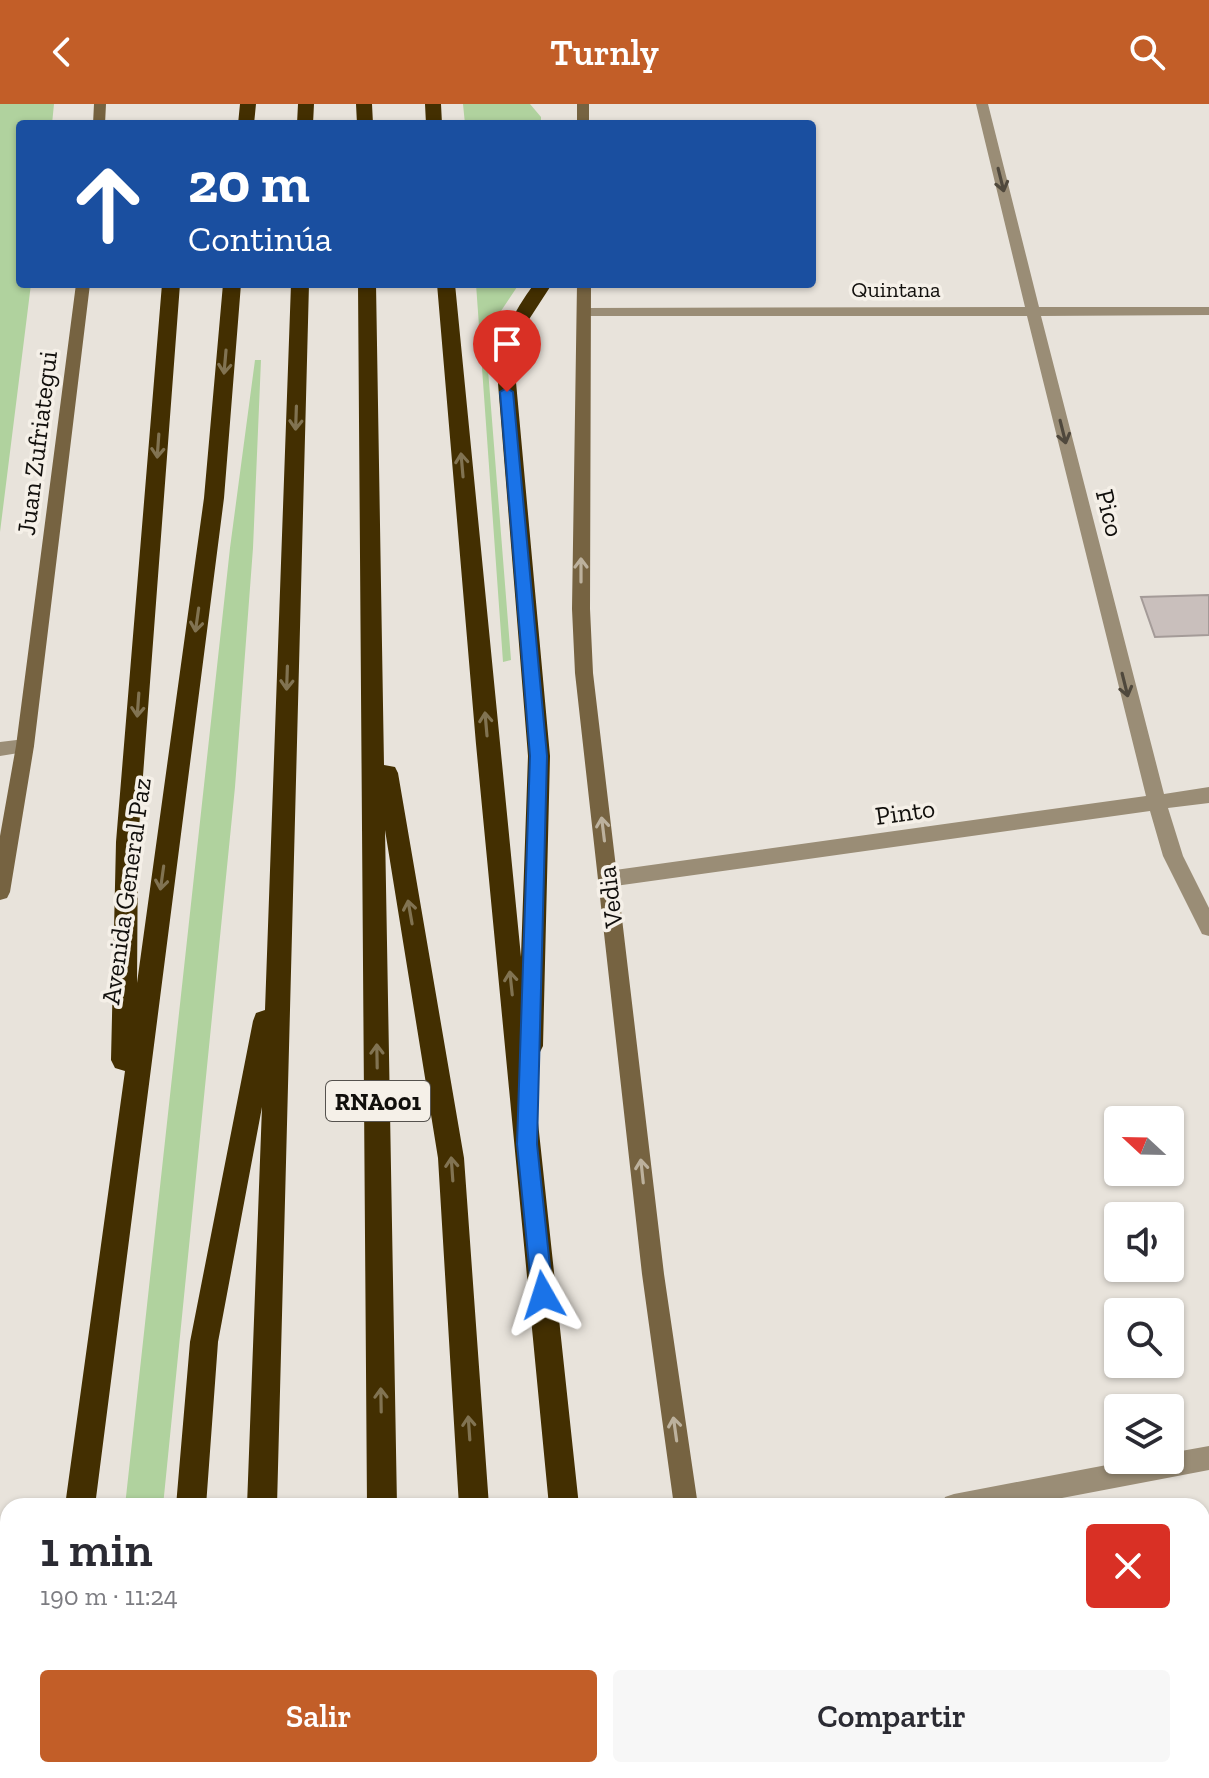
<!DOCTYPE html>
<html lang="es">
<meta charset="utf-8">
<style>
:root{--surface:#fff;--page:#f7f7f7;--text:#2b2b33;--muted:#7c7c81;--accent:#c25e28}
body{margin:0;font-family:"Zilla Slab",serif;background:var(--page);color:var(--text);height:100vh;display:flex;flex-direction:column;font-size:30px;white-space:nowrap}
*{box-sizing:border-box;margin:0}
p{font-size:26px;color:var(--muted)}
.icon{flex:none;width:44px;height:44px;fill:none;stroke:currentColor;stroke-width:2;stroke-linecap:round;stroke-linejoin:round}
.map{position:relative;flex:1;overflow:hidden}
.details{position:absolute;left:0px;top:1394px;width:1210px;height:280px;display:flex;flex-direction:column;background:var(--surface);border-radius:24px 24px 0 0;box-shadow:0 2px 6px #0004}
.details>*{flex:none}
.banner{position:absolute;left:16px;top:16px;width:800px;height:168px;border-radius:8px;box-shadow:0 2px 6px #0004;background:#1a4fa0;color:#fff;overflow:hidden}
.needle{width:52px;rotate:292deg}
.controls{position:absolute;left:1104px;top:1002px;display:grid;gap:16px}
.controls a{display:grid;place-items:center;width:80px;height:80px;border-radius:8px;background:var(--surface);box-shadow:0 2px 6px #0004;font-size:40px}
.pin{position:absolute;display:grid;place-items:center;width:68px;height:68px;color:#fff;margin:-82px -34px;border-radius:50% 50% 50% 0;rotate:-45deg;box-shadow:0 0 8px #0007}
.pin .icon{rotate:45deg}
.me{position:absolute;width:88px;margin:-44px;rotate:354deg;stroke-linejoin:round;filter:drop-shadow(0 0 6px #0008)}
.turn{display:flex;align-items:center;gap:28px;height:168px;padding:0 40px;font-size:36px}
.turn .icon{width:104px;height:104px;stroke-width:2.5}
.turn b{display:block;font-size:56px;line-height:68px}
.round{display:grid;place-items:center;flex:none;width:84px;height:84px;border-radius:8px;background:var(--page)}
.summary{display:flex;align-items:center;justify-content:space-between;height:136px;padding:0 40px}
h1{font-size:48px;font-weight:600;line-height:60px}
.button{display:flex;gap:16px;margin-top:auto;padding:16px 40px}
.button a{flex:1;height:92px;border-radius:8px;background:var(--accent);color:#fff;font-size:32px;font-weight:600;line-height:92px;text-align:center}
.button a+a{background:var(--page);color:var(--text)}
header{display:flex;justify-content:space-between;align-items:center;height:104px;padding:0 40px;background:var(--accent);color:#fff;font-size:36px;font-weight:600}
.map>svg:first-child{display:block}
</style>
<header><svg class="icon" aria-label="back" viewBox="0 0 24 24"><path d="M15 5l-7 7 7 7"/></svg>Turnly<svg class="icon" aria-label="search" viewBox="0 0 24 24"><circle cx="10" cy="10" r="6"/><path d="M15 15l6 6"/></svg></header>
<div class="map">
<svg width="1209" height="1674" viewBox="0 0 1209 1674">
<rect width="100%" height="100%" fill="#e8e3db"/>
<path fill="#b0d29e" d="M0,0H54L52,20H20V180H31L0,428Z
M463,0H530L541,13V20H465Z
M476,180H519L499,210L487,253L511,556L503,558Z
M255,256H261L253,444L235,683L163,1402H125L230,444Z"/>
<path fill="#c9bfbc" stroke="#a49b98" stroke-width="2" d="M1209,491V531L1155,533L1141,493Z"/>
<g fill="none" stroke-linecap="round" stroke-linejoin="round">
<path fill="#9a8d76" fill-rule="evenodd" d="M976,0H988L1039,203H1209V211L1041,212L1164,690L1209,683V699L1168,704L1183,752L1209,804V832L1202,830L1163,752L1150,707L608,783L601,781L598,775L601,769L608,767L1146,692L1027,212H584L577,208L584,204L1025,203Z
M25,635L31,637L34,642L31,647L0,652V638Z
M1209,1342V1366L1020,1402H942L945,1393L954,1390L1133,1356H1170V1349Z"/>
<path fill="#766341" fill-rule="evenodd" d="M94,0H106L105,20H93Z
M577,0H589V20H577Z
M76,180H90L34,642L10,788L7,794L0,796V732L16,642Z
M577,180H591L590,505L593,569L664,1170L698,1402H674L642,1170L575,569L572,505Z
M722,1666H750L751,1674H723Z"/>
<path fill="#432f01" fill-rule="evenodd" d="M240,0H256L254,20H238Z
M298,0H314L313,20H297Z
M356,0H372L373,20H357Z
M425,0H441L442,20H426Z
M162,180H180L138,738L137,879L204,394L223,180H241L224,394L95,1402H65L125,967L115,964L111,956L116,738Z
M291,180H309L277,1402H247L262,1003L218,1238L206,1402H176L190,1238L253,917L256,909L265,906Z
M358,180H376L384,661L395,663L398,669L464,1054L489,1402H459L438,1054L385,726L397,1402H367Z
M437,180H455L521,853L528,652L497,267C500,233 514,207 534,180H552L526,220L515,267L550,652L543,942L539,950L531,953L579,1402H549L476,640Z
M28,1666H60L59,1674H27Z
M155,1666H187L186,1674H154Z
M238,1666H270V1674H238Z
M369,1666H401V1674H369Z
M477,1666H509L510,1674H478Z
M575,1666H607L608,1674H576Z"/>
</g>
<defs><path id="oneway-shaft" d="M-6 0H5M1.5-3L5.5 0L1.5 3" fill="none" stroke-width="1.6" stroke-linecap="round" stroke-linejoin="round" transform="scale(2)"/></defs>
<g stroke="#4f483c">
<use href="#oneway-shaft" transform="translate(1001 76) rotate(76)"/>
<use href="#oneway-shaft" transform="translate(1063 328) rotate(76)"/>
<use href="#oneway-shaft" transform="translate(1125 581) rotate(76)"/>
</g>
<g stroke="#817352">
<use href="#oneway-shaft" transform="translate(225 258) rotate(95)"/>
<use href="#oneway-shaft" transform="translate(296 314) rotate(92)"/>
<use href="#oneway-shaft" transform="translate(158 342) rotate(94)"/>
<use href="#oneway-shaft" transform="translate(462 361) rotate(-95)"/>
<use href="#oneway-shaft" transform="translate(197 516) rotate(98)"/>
<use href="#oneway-shaft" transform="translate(287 574) rotate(92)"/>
<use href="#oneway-shaft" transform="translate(138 601) rotate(94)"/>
<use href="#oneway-shaft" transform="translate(486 620) rotate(-95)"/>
<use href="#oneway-shaft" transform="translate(162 774) rotate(98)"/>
<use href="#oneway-shaft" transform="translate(410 808) rotate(-100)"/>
<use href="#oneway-shaft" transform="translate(511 879) rotate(-96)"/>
<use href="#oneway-shaft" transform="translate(377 952) rotate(-91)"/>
<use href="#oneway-shaft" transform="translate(452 1065) rotate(-94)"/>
<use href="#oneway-shaft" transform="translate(381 1296) rotate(-91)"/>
<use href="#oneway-shaft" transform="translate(469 1324) rotate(-94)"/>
</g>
<g stroke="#bcb19d">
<use href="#oneway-shaft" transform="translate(581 466) rotate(-90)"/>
<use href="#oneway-shaft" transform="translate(603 725) rotate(-97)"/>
<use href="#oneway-shaft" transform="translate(642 1067) rotate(-96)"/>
<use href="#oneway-shaft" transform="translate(675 1325) rotate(-98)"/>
</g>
<path fill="#1a73e8" stroke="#114b97" stroke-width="2" d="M507,284L513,288L547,652L537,1040L553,1191L550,1198L543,1201L535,1198L532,1191L517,1040L530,652L500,288Z"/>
<g text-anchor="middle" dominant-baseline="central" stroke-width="7" stroke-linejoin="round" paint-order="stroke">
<g font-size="22" fill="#110f0c" stroke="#f5f0e8">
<text x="896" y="185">Quintana</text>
</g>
<rect fill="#f5f0e8" stroke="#55524e" stroke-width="2" x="326" y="977" width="104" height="40" rx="6"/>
<g font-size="24" font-weight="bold" fill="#110f0c">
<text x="378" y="997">RNA001</text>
</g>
<g font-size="26" fill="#110f0c" stroke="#f5f0e8">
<text transform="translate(37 339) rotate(-83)">Juan Zufriategui</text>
<text transform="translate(1110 409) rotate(76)">Pico</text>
<text transform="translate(905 708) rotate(-8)">Pinto</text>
<text transform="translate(126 787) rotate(-82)">Avenida General Paz</text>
<text transform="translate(610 793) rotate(-97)">Vedia</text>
</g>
</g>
</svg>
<div class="controls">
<a><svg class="needle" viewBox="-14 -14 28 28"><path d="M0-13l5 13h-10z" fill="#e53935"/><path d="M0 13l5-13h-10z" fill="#7c7c81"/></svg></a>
<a><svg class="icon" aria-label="sound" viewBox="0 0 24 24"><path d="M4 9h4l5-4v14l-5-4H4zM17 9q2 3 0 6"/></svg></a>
<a><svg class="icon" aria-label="search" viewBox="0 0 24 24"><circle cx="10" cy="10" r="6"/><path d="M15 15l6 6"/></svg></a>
<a><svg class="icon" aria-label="layers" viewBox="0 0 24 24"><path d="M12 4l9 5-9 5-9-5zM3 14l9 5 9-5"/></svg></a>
</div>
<div class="pin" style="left:507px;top:288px;background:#d93025"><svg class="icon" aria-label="arrive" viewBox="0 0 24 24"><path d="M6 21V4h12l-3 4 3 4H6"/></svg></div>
<svg class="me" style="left:543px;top:1191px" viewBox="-20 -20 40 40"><path d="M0-17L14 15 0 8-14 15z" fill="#1a73e8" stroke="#fff" stroke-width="4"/></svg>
<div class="banner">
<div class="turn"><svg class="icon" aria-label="ahead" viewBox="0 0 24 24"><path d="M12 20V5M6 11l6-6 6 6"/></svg><div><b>20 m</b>Continúa</div></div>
</div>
<section class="details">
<div class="summary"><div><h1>1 min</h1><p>190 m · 11:24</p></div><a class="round" style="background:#d93025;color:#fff"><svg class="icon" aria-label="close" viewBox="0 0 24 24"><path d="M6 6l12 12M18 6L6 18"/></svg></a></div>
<div class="button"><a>Salir</a><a>Compartir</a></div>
</section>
</div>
